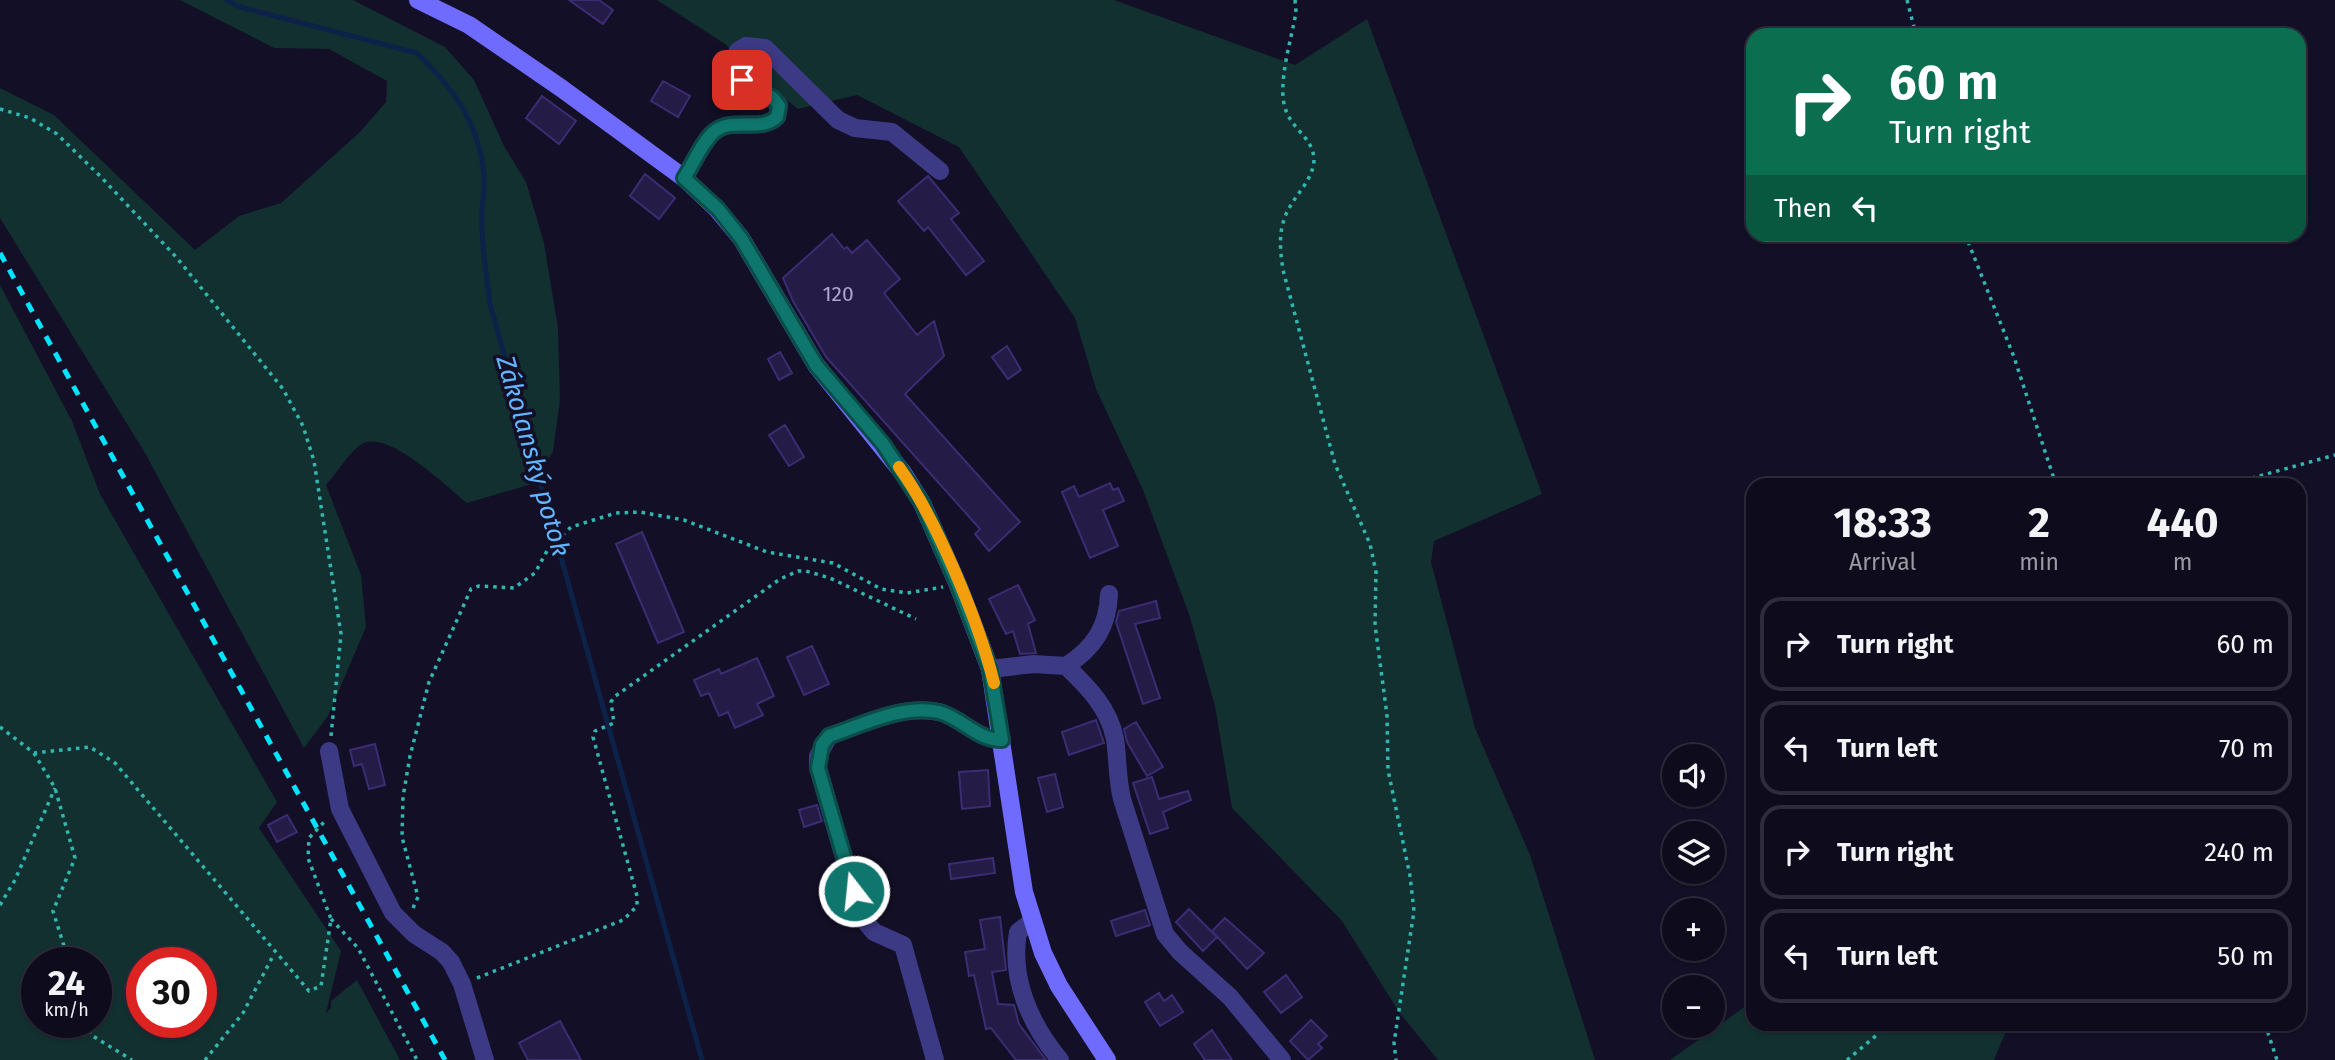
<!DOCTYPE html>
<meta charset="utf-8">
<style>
:root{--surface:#0e0b1c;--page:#1c1929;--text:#f1f3f6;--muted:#9b9ba3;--line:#2e2b3b}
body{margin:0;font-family:"Fira Sans",sans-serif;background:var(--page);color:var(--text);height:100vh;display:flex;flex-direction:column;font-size:26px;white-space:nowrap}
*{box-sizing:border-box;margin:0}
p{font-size:23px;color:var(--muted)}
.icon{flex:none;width:38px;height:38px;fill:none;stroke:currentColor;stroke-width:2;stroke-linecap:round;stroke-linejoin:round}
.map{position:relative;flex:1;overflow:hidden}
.sheet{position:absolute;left:1746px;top:478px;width:560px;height:553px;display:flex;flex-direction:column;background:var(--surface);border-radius:21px;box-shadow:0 2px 5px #0004,0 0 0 2px var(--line)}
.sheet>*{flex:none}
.hud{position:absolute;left:1746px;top:28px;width:560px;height:214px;border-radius:21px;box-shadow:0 2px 5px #0004,0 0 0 2px var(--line);background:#0b6e4f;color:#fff;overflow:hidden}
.tools{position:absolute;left:1662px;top:744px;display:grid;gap:14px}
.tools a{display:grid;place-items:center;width:63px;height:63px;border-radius:50%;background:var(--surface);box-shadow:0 2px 5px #0004,0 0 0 2px var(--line);font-size:35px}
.speed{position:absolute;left:21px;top:947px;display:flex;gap:14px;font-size:35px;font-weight:700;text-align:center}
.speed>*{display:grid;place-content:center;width:91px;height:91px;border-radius:50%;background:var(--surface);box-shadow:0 2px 5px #0004,0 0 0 2px var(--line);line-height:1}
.speed small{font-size:18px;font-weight:400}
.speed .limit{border:10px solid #d22;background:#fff;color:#111}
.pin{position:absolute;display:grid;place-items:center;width:60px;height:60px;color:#fff;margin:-30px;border-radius:14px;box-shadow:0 4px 10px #0006}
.me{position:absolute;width:77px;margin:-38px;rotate:344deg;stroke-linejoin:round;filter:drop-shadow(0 0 5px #0008)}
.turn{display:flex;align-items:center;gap:24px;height:147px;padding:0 28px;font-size:32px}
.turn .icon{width:91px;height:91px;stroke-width:2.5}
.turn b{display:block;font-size:49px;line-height:60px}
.then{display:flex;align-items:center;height:66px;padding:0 28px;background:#0003;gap:14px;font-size:26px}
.eta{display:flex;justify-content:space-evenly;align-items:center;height:119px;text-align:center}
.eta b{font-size:42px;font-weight:700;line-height:49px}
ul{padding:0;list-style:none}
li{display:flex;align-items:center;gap:21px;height:94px;margin:0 14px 10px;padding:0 14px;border:4px solid var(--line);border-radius:21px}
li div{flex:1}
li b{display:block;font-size:26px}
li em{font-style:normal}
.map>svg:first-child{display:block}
</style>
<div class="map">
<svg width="2335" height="1060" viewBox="0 0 2335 1060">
<rect width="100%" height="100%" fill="#130f26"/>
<path fill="#12302f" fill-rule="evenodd" d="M180,0H353L445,47L474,80L504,146L526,182L544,243L558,328L560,400L553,451L535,483L467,503C447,487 388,429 362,444C349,452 337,473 326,485L361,575L366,627L328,716L304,748L145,453L0,218V88L54,115L195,250L239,216L281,203L360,132L386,102L387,81L329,49L274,48Z
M657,0H1114L1295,65L1367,19L1542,494L1434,541L1431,562L1475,728L1530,855L1595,1060H1438L1399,1012L1342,921L1232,808L1215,706L1190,617L1143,490L1096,389L1075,318L959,147L857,95L798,109L753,73L725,44Z
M0,285L72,421L100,494L277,802L259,828L341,951L326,1013L331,1008V1001L357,980L400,1060H0ZM37,962H96V1022H37ZM142,962H201V1022H142Z
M1753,1001L1754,1024H2009L1994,1060H1670Z"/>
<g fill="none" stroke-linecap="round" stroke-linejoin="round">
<path stroke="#0c2248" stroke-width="5" d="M227,0L240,7L417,53C453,88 480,124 484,176C485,192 481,208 482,224C482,251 487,278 490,304L702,1060"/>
</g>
<path fill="#241b47" stroke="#3b2d73" stroke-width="2" d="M569,0H599L613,10L603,24Z
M663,81L690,96L678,117L651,101Z
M542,96L576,121L559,144L526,118Z
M645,174L675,198L659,219L630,196Z
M928,176L959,213L951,219L984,261L966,275L928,227L924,231L898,201Z
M832,234L844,249L847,247L852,253L867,240L900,279L884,293L917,335L934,321L944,356L905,394L1020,522L989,551L975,534L980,529L826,357L793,301L783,278Z
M1007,346L1021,370L1008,379L992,357Z
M780,352L792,373L779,380L768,359Z
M785,425L804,457L789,466L769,435Z
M1110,483L1113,490L1118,488L1124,501L1103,510L1118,546L1090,558L1062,492L1074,486L1079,497Z
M642,532L684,632L658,643L616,544Z
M1018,585L1035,620L1028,624L1036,653L1020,654L1013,631L1006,634L989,599Z
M1156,601L1160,618L1135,624L1160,698L1143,704L1116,622L1119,611Z
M812,646L829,684L804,695L787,657Z
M757,658L774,696L757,704L763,715L735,728L728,712L719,716L709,693L701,696L694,680L719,669L721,674Z
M1096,720L1104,743L1069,755L1062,732Z
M1136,722L1163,767L1147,776L1127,742L1124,729Z
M375,744L385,785L369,789L362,764L354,766L350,750Z
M988,770L990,806L962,809L959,772Z
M1055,774L1063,807L1047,812L1038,778Z
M1152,777L1159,799L1188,791L1191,800L1163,812L1168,828L1150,834L1133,783Z
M817,805L822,821L804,827L799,810Z
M287,815L297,832L277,842L268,825Z
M993,858L995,873L951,879L949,864Z
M1189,909L1217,937L1203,951L1176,922Z
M1145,910L1150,925L1116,936L1111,921Z
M1000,917L1006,970L992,972L998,1004L1014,1005L1019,1024L1046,1060H1016L991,1028L986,1029L974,975L969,976L965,952L985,949L980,920Z
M1225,918L1264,953L1247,969L1212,931Z
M1286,975L1302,997L1281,1013L1264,992Z
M1159,993L1164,1001L1172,995L1183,1012L1160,1026L1145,1002Z
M1311,1020L1327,1036L1318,1044L1322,1048L1308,1060L1290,1041Z
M560,1021L581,1060H528L519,1043Z
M1212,1030L1232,1060H1205L1194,1044Z"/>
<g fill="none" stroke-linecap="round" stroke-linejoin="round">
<path stroke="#2fb8b0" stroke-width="3.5" stroke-dasharray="3.5 5" stroke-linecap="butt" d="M1295,0L1296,12C1292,38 1275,89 1287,113C1294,130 1313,139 1314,159C1314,179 1295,195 1287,212C1278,231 1280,249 1283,270L1335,464L1370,544L1376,572L1375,625L1387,715L1388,770L1410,876L1414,911L1394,1043L1396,1060
M1907,0L1916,35
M0,109L30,118L57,134L101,177L177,258L283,389L303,426L314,461L341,634L331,736
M1965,234L2014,357L2056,485
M2227,485L2335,455
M0,727L34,753L90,747L115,763L309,991L321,986L331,919L308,858L309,838L327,819
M34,753L55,788L75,858L53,911L69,962
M0,905L15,880L55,788
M413,908L418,897L402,837L403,797L410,756L429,682L471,589L479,586L514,588L535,573L548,549L571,527L616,513L640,512L684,520L767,552L833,563L881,589L907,593L943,587
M331,919L358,948L417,1060
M477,978L623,920L637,906V896L593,737L595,731L614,723L611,702L614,697L780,579L798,571H806L830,578L916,619
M87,1022L91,1035L132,1060
M2265,1024L2277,1060
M205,1060L243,1013L274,954
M1847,1060L1878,1034L1885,1024"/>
<path stroke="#3d3a85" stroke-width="18" d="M684,178C693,165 702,142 714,132C733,116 760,133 777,117L779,105C764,88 720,81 738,51L746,46L765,48L838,120L855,128L892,132L940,171
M1066,666C1094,648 1108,627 1109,594
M990,669L1034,664L1066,666C1088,687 1109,708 1115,739C1118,759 1117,779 1122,799L1165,934L1180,952L1230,997L1282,1060
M329,751L340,809L393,913L414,934L442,952L451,962L462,984L485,1060
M1032,921L1018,932C1010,979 1030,1024 1060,1060
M935,1060L903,945L874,932L861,916L818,768V756L829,736C862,725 903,704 939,712C962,718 977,740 1002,740"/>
<path stroke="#6f6bff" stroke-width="18" d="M418,0L469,25L561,88L684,178L717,209L741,238L816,365L903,473L922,503L958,585L990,669L1024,892L1043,953L1059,986L1107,1060"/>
<path stroke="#00e5ff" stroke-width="5" stroke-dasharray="10 9" stroke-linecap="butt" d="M0,253L445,1060"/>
</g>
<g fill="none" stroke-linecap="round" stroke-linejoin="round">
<g stroke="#0a4d48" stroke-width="18">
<path id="route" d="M742,80L773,98L779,106L777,117C760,133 733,116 714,132C702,142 693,165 684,178L718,209L741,238L816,365L883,444L922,503L958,585L990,669L1002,740C977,740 962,718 939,712C903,704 862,725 829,736L822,745L818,768L854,891"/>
</g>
<use href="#route" stroke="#0f766e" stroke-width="12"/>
<path stroke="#f59e0b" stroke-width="12" d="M899,467C936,518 979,622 994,683"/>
</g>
<g text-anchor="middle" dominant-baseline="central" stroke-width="7" stroke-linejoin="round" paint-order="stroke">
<g font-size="21" fill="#aca6d1">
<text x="838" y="294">120</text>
</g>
<g font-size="26" font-style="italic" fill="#62b6ff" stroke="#130f26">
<text transform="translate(533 456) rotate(74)">Zákolanský potok</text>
</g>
</g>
</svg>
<div class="tools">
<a><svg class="icon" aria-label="sound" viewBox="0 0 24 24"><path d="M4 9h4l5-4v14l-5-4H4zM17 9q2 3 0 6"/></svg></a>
<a><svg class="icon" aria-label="layers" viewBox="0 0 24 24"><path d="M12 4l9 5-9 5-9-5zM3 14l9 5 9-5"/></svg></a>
<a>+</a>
<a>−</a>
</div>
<div class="speed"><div>24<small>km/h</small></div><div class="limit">30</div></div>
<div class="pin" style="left:742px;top:80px;background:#d93025"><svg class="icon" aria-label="arrive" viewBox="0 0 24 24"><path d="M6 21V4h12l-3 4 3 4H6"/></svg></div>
<svg class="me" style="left:854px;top:891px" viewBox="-20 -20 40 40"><circle r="17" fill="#0f766e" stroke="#fff" stroke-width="3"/><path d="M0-11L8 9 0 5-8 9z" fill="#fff"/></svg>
<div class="hud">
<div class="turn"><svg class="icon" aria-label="right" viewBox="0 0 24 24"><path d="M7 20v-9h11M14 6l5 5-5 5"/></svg><div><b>60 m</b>Turn right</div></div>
<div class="then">Then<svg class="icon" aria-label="left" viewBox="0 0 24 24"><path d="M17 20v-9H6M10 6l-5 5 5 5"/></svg></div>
</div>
<section class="sheet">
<div class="eta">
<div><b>18:33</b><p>Arrival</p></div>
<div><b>2</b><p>min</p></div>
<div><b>440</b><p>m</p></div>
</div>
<ul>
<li><svg class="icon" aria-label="right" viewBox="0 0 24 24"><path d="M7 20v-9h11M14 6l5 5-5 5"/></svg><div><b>Turn right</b></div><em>60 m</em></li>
<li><svg class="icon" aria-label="left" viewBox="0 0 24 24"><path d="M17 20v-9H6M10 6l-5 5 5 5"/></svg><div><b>Turn left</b></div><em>70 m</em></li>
<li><svg class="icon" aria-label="right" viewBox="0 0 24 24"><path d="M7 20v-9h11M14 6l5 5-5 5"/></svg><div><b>Turn right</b></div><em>240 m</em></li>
<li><svg class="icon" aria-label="left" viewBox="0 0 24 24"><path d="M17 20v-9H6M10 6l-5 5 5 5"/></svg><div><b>Turn left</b></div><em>50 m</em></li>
</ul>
</section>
</div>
